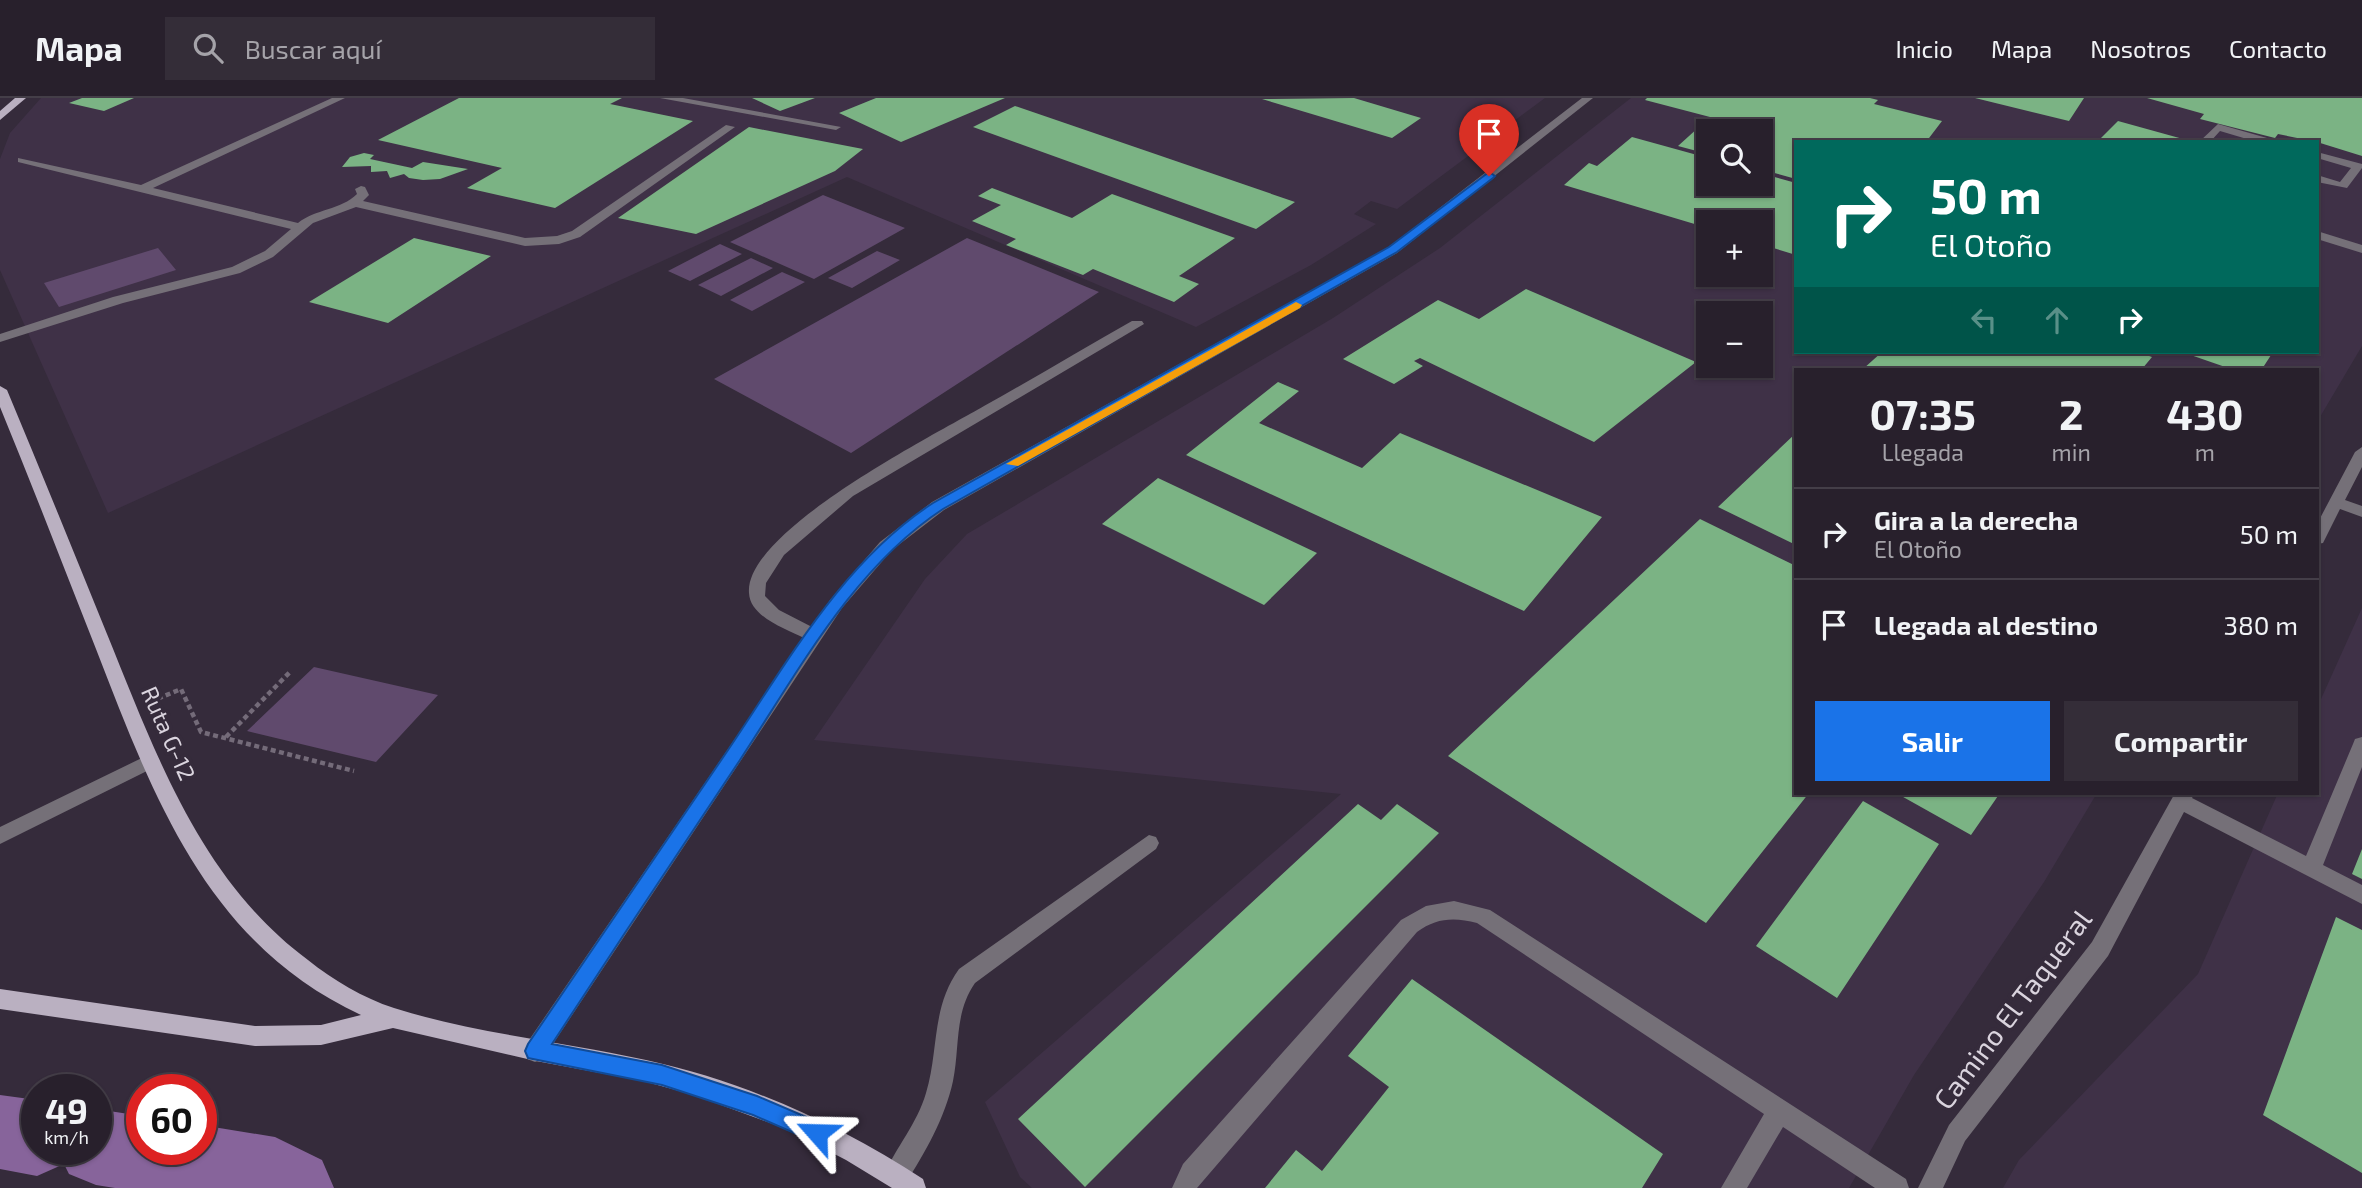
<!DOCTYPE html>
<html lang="es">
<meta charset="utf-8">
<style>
:root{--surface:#28202c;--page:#342d38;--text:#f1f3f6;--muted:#a5a3a9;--line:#443e48;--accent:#1a73e8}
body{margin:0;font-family:"Exo 2",sans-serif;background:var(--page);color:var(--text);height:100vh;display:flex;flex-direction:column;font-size:26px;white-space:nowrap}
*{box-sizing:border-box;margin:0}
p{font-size:23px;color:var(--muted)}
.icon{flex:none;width:38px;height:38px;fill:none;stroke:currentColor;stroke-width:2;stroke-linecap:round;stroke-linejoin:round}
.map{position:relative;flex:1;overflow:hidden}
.panel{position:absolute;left:1794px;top:270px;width:525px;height:427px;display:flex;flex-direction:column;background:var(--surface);border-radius:0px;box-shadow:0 2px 5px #0004,0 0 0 2px var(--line)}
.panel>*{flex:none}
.guide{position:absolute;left:1794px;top:42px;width:525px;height:214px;border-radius:0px;box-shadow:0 2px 5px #0004,0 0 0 2px var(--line);background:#00695c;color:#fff;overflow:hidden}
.fabs{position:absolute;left:1696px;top:21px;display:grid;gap:14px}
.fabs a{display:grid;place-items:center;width:77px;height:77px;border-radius:0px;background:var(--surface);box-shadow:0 2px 5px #0004,0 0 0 2px var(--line);font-size:35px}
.speed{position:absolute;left:21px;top:976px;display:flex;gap:14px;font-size:35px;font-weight:700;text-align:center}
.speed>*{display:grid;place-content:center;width:91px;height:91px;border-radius:50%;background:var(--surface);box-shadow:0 2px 5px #0004,0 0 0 2px var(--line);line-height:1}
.speed small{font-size:18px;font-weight:400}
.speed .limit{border:10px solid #d22;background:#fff;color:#111}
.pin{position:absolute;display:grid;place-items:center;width:60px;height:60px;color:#fff;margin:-72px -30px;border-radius:50% 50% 50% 0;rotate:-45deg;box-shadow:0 0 7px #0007}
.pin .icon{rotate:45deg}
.me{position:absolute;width:77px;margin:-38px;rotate:295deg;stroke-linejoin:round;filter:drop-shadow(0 0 5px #0008)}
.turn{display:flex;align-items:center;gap:24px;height:147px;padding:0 21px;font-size:32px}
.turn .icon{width:91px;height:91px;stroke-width:2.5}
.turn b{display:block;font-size:49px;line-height:60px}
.lanes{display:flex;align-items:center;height:66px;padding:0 21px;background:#0003;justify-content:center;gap:35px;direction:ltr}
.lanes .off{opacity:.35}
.eta{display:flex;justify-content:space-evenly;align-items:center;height:119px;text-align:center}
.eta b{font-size:42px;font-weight:700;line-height:49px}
.action{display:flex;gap:14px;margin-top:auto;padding:14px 21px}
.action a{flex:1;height:80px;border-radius:0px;background:var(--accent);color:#fff;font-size:28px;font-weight:700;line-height:80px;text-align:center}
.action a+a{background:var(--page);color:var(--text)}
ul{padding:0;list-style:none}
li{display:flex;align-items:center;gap:21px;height:91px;padding:0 21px;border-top:2px solid var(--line)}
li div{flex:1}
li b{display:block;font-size:26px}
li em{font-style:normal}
header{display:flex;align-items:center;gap:42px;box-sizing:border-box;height:98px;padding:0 35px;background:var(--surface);border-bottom:2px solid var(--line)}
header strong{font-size:33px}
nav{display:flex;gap:38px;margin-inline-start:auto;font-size:24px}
.search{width:490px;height:63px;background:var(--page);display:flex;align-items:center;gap:18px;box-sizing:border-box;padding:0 24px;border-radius:0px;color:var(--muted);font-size:26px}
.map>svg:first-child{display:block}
</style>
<header>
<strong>Mapa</strong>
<div class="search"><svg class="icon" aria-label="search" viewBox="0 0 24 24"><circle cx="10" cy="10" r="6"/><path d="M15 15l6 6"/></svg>Buscar aquí</div>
<nav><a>Inicio</a><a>Mapa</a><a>Nosotros</a><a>Contacto</a></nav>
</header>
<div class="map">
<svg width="2362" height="1090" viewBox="0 0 2362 1090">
<rect width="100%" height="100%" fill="#352b3b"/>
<path fill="#3f3147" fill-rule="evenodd" d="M41,0H1545L1510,26L1490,22L1480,29L1499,35L1397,111L1371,103L1354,116L1376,126L1311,167L1196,229L847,79L108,415L0,172V61L10,35Z
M1631,0H2362V248L2317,324V271H1796V695H2097L2044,784L1914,977L1849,1090H1032L1020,1079L985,1004L1341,696L814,642L925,481L967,436L1333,220L1440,150ZM1708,33H1760V86H1708ZM1796,44H2317V254H1796ZM1708,124H1760V177H1708ZM1708,215H1760V268H1708Z
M2362,510V1090H2003L2019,1062L2198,876L2278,695H2317V610Z"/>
<path fill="#604a6d" d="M823,97L905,130L814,181L730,144Z
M967,140L1099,194L851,355L714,281Z
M720,146L742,156L690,183L668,173Z
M158,150L176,172L59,209L44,185Z
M877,153L900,162L852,190L828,180Z
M751,160L773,170L721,198L698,187Z
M782,174L805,184L752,213L730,202Z
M314,569L438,597L376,664L247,633Z"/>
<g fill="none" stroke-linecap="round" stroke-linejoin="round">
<path fill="#87649b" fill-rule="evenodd" d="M0,997L37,1002V1052H96V1011L142,1018V1052H201V1027L275,1039L322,1062L334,1090H115L96,1087L69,1076L64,1066L37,1078L0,1071Z"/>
</g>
<path fill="#7bb384" d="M82,0H134L104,13L69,5Z
M459,0H622L610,6L693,23L555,110L467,90L502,70L378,42Z
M752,0H815L780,13Z
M876,0H1005L901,44L839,15Z
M1354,0L1421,20L1392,40L1262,1Z
M1647,0H1870L1878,2L1874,6L1942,23L1926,44H1796V81L1760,71V33H1708V56L1678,48L1710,19L1645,2Z
M1975,0H2084L2069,23Z
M2147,0H2362V58L2317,44L2278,36L2275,40L2200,21L2204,16Z
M1015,8L1295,104L1256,131L973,29Z
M2118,23L2183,41L2180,44H2097Z
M749,29L863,51L835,73L696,136L618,120Z
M1632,39L1708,60V86H1760V75L1796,85V157L1760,146V124H1708V130L1564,87L1589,65L1597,68Z
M364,55L374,57L370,61L412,70L423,64L468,71L440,81L423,82L409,80L404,76L390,80L387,73L371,74V68L342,69L350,59Z
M992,90L1072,120L1112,96L1235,140L1179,178L1199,186L1174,204L1093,171L1083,177L1006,147L1016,141L972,123L1001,107L978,98Z
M414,140L491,158L388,225L309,204Z
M1526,191L1696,264L1594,344L1420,260L1414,263L1423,268L1394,286L1343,261L1438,202L1479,221Z
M1882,254H2138L2152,259L2142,271H1863Z
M2182,254H2273L2262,271H2231Z
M1278,284L1299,293L1259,325L1362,370L1400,335L1602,419L1524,513L1186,357Z
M1796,335V447L1718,409Z
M1158,380L1317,455L1264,507L1102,426Z
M1700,421L1796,468V695H1809L1706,825L1448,658Z
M1896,695H2000L1971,737Z
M1863,703L1939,746L1837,900L1756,848Z
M1358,706L1381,722L1397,706L1439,735L1085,1089L1018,1021Z
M2362,751V781L2352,776Z
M2336,819L2362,832V1075L2263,1017Z
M1412,881L1663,1056L1642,1090H1265L1296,1052L1322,1073L1389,989L1348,958Z"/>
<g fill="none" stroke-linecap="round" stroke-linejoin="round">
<path stroke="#746b79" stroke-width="4.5" stroke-dasharray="5 3.5" stroke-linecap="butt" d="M150,604L181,591L201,634L354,673
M226,639L291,573"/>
<path fill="#757078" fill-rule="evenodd" d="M332,0H345L153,90L298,125C315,111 341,112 357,96L355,91L361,88L365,89L369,97L363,103L525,140L557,138L572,133L726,27L735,29L580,139L559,146L525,148L356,109L313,125L273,159L240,175L123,205L0,244V236L113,199L232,169L265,153L291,131L18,64V60L141,87Z
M660,0H683L841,29L836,32Z
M1582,0H1593L1397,155L944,412L892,452L842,510L543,961L535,964L527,961L524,953L527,945L804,540C786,531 750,519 749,495C744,433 936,336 984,308C1034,280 1083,251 1132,223H1142L1144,226L853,398L784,457L766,485L765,498L779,512L812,529L830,502L880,444L932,404L1389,149Z
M2218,26L2274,42L2275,44H2257L2220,33L2210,44H2199Z
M2317,54L2362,66V70L2347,90L2317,84V77L2340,84L2351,70L2317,60Z
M2317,133L2362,147V155L2317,141Z
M2362,349V369L2345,402L2362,408V419L2340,411L2323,445L2317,446V426L2355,354Z
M2362,639V669L2323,767L2362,787V806L2184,714L2108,858L1965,1043L1943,1090H1918L1949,1027L2092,844L2175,695H2195L2192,700L2306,758L2353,646L2355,641Z
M150,656L157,658L160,663L157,668L0,746V729Z
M1149,737L1156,739L1159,745L1156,751L975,885C954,915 960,949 953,983C945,1020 925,1055 905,1086L896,1089L887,1086L884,1077C896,1049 917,1026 926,995C939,952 931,910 959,871Z
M1454,803L1490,812L1906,1081L1909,1090H1875L1783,1029L1747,1090H1721L1764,1016L1477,825C1454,819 1436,820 1417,834L1197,1090H1172L1183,1066L1401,822L1426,808Z"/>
<path fill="#bab0c1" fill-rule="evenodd" d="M15,0H26L0,22V13Z
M0,288L7,292C41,373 74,455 107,536C156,656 200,782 308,862C333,882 363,900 394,910C476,936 562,943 646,962C744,983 838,1026 923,1081L926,1090H892L846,1062L784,1030L694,997L643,983L536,963L393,930L321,947L255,948L0,911V891L255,928L321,927L361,917C207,846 153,698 96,551C64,470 33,389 0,309Z"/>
</g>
<path fill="#1a73e8" stroke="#114b97" stroke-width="2" d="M1489,74L1495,78L1493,80L1397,154L943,411C853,470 798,574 740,662C677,756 614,851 552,946L662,967L757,998L825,1027L828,1035L825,1042L817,1045L753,1017L662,987L528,960L525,953L528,946C595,848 661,750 728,652C787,565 843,463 933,405L1389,149Z"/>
<path fill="#f59e0b" d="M1296,204L1302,207L1300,210L1018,368L1006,366Z"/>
<g text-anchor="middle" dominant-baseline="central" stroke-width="7" stroke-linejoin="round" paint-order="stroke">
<g font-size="23" fill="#dad4de" stroke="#352b3b">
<text transform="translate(169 635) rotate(66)">Ruta G-12</text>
</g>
<g font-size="28" fill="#dad4de" stroke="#352b3b">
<text transform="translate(2012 911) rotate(-53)">Camino El Taqueral</text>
</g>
</g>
</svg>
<div class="fabs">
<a><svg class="icon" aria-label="search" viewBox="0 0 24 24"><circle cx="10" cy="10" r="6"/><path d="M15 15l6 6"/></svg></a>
<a>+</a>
<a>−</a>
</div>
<div class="speed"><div>49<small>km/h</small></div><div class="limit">60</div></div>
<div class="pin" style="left:1489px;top:78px;background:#d93025"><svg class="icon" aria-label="arrive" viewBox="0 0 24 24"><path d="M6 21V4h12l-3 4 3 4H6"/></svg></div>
<svg class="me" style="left:817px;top:1035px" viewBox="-20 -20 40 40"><path d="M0-17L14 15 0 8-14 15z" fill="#1a73e8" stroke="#fff" stroke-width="4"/></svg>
<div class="guide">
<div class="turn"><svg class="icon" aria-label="right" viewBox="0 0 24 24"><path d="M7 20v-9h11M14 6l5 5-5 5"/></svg><div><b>50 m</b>El Otoño</div></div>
<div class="lanes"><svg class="icon off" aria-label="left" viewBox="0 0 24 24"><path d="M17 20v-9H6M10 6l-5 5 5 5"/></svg><svg class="icon off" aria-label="ahead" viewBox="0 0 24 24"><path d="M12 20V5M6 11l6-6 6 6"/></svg><svg class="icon" aria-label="right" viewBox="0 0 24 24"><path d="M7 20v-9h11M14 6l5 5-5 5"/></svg></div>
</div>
<section class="panel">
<div class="eta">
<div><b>07:35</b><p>Llegada</p></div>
<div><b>2</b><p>min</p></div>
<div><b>430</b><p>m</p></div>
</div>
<ul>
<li><svg class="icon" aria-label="right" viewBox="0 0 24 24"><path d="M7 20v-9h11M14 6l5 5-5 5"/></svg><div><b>Gira a la derecha</b><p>El Otoño</p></div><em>50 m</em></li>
<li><svg class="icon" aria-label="arrive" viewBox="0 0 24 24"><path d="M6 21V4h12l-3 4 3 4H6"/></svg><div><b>Llegada al destino</b></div><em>380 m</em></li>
</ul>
<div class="action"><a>Salir</a><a>Compartir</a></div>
</section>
</div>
